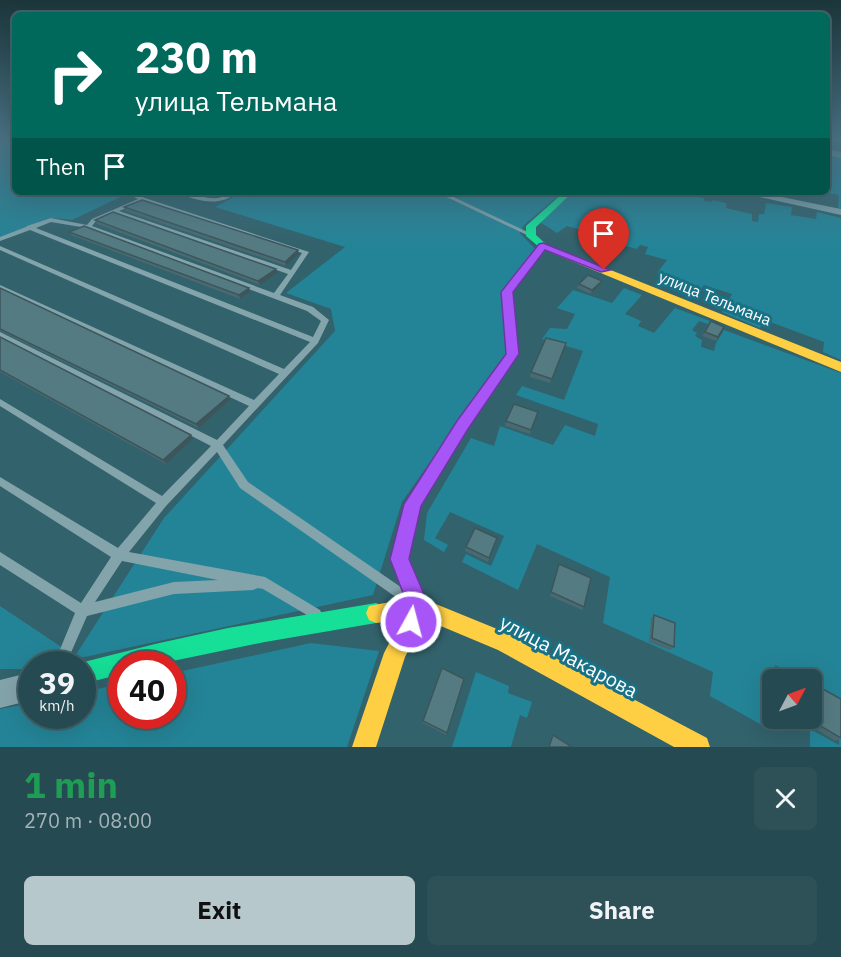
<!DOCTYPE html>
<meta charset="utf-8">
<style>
:root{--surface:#264a51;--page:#2e5158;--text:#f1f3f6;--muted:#a4b3b7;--line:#426268;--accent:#b7c8cc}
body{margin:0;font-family:"IBM Plex Sans",sans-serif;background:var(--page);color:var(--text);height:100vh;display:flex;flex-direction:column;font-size:22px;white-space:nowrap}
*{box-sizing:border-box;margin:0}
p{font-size:20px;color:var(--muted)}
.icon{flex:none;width:33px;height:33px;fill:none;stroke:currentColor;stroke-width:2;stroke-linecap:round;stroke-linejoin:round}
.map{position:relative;height:747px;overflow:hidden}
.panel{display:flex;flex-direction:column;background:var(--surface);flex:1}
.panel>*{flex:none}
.guide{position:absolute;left:12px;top:12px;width:818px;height:183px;border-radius:9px;box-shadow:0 6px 24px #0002,0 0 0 2px var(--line);background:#00695c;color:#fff;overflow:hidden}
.needle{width:39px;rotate:49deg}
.tools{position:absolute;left:762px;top:669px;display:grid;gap:12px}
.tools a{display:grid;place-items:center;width:60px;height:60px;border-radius:9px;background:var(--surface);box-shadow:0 6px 24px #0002,0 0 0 2px var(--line);font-size:30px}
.speed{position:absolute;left:18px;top:651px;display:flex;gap:12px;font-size:30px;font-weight:700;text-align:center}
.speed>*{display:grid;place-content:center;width:78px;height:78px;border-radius:50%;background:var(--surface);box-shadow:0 6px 24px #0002,0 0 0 2px var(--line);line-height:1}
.speed small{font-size:15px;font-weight:400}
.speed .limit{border:9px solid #d22;background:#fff;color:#111}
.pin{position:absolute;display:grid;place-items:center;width:51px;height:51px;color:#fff;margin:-62px -26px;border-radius:50% 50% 50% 0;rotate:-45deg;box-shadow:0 0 6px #0007}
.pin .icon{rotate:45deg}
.me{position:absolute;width:66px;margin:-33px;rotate:7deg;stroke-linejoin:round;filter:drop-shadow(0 0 4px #0008)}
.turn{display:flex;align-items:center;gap:21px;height:126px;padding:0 24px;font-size:27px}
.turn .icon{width:78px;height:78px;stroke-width:2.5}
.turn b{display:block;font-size:42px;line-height:51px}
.then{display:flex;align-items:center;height:57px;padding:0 24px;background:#0003;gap:12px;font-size:22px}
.round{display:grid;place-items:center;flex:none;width:63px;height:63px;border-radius:9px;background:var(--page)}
.summary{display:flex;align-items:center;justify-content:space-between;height:102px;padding:0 24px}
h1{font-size:36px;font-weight:800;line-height:45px;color:#1e9e55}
.action{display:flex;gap:12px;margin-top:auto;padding:12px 24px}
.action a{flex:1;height:69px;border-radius:9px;background:var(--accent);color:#111;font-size:24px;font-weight:800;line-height:69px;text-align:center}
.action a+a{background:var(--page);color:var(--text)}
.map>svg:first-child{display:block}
</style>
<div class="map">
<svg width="841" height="747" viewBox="0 0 841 747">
<rect width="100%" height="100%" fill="#32626c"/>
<path fill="#248497" d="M0,140H15V192H131L72,220L54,218L0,238Z
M827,153L841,157V209L838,208L839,195L824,192H826Z
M243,192H563L524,225L520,233L536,250L502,292L506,354L402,502L373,595L52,664H32L29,669H0V606L75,656L164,518L335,331L331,309L286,293L345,247L215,207Z
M574,192H675L704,198V201L711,202L713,200L726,203V208L752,214V221L758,222L759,214H764L766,203L792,207L791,215L816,219L817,212L841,218V360L823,352L824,342L765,320L760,328L722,312L732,294L704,285L701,289L657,273L667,260L645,254L648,247L640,245L637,249L606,241L608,237L567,226L557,233L540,222Z
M624,288L642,295L625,314L641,321L638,326L654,333L675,308L710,321L708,324L699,321L692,330L697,333L695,336L702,340L701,347L714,351L716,343L724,330L841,373V747H810V729L839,745L840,699L812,684V680L803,679L775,665L769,729L710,696L713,672L603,623L610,577L537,544L518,590L462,562L466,554L491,566L504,536L450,512L435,538L448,545L444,552L424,540L427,513L471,438L494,446L500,426L553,445L565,425L595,436L598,424L516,395L522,386L564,400L583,351L542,339L550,328L567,329L575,314L557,308L573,290L612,303Z
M311,643L379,651L347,747H0V709L31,703L32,716H82L83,692L121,684L122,716H172L173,673Z
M476,672L509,686L508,693L532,702L527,718L520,715L511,747H452Z"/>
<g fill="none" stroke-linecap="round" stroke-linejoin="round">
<path fill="#84a4ac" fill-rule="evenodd" d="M132,192H138L136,194L145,198L309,252L280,295L313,307L329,320L318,343L223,445L248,482L408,592L410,596L408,600L404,602L400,600L240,488L217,452L166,506L129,552L265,577L320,610L322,614L320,618L316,620L312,618L263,589L258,588L253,590L174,594L87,616L66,664H54L75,613L0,565V552L81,603L111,557L0,486V477L118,548L156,503L0,406V399L162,496L211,446L0,337V332L217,440L249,406L0,290V285L254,400L279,374L0,250V246L284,369L310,342L30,230L0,241V237L26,227L27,226L51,218L87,225L92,219L138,199L130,195ZM143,201L302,253L291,270L119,211ZM115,213L288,274L274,293L92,226L96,221ZM51,222L87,228L307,311L321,321L313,337L36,228ZM122,561L218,580L174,582L95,602Z
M177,192C196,192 214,206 231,192H237C221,208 195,201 177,192Z
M436,192H443L534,235L529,236Z"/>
<path fill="#84a4ac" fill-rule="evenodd" d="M826,149L841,152V158L826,155Z
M737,192H757L841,209V215Z
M32,672V700L0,708V680Z"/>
<path fill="#16e098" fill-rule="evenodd" d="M564,192H573L536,227V235L548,246L513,292L518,350L517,353H507L501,292L538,246L526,236V226Z
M376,603L383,606L386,613L383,620L376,623L265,642L158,664H122V674L82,684V664H76L155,644L228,628Z"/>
<path fill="#ffcf43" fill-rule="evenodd" d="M543,243L841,362V372L540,248V244Z
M512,346L517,347L518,354L467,429L421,506L409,559L426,600L512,635L707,738L710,747H674L498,650L424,619L405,657L376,747H352L384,653L401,620L376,623L369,620L366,613L369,606L406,599L391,559L404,504L457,421L506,354L507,347Z"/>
</g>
<path fill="#496a70" d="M681,192H694L692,194Z
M124,207L299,254L286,266L125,211Z
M95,220L277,273L260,285L97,224Z
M69,232L249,288L250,292L240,299L71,235Z
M602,281L600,285L591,294L577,288L579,284Z
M0,288L229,396L230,400L199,428L0,331Z
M724,327L716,341L702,336L705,332Z
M0,337L193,439L166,464L0,372Z
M566,343L550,383L530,377L531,372Z
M538,412L530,434L505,426L506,421Z
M497,538L488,562L465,551L466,547Z
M559,564L584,607L582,610L550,596Z
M654,615L674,647L670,650L649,642L651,618Z
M464,679L446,735L423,723V721Z
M798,718H812L841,739L835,741Z"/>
<path fill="#3c565b" d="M298,250L299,254L286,266L285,262Z
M276,269L277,273L260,285L258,281Z
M602,281L600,285L591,294L592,290Z
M249,288L250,292L240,299L239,295Z
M229,396L230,400L199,428L196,424Z
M191,435L193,439L166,464L163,460Z"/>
<path fill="#557b82" stroke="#3c565b" stroke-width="1.5" d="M142,200L298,250L285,262L124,207Z
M113,212L276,269L258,281L95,220Z
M84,226L249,288L239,295L69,232Z
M588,275L602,281L592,290L579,284Z
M0,288L229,396L196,424L0,329Z
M711,321L724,327L718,337L705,332Z
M0,337L191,435L163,460L0,370Z
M546,338L566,343L552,379L531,372Z
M514,404L538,412L531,430L506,421Z
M475,528L497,538L489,558L466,547Z
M559,564L591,578L584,607L551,592Z
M654,615L675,623L674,647L652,638Z
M442,668L464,679L447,733L423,721Z
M812,683L841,699V738L807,718H812Z
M553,735L572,747H549Z"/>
<linearGradient id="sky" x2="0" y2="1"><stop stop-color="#1c363b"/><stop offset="0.57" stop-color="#497183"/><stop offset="1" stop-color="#497183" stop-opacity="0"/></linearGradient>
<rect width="841" height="245" fill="url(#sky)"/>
<path fill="#a855f7" stroke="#6d37a1" stroke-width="1.5" d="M543,243L610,270L601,272L545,250L513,292L519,354L468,429L421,506L409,559L429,606L418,630L411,633L403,630L400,622L408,606L390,559L404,504L457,421L506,354L501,292L539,244Z"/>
<g text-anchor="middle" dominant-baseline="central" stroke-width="6" stroke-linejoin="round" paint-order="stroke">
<g font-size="16" fill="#fff" stroke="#197185">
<text transform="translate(715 298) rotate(22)">улица Тельмана</text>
</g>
<g font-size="20" fill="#fff" stroke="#197185">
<text transform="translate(569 656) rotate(28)">улица Макарова</text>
</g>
</g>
</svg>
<div class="tools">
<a><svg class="needle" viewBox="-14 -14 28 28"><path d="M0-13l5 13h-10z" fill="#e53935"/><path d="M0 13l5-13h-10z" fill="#a4b3b7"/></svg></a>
</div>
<div class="speed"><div>39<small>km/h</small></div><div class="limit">40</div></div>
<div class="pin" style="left:604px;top:270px;background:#d93025"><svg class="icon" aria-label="arrive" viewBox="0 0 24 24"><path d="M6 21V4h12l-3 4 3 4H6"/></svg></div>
<svg class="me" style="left:411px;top:622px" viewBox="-20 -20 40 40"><circle r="17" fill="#a855f7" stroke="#fff" stroke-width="3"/><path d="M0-11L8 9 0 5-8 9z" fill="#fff"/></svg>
<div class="guide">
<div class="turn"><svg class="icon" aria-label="right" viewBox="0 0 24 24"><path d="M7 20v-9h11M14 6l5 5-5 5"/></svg><div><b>230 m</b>улица Тельмана</div></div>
<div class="then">Then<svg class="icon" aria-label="arrive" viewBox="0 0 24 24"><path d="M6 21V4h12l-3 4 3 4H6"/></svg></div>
</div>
</div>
<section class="panel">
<div class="summary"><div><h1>1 min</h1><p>270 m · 08:00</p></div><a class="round"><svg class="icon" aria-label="close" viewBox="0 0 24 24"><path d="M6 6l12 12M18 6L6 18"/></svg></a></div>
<div class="action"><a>Exit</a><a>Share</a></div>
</section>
